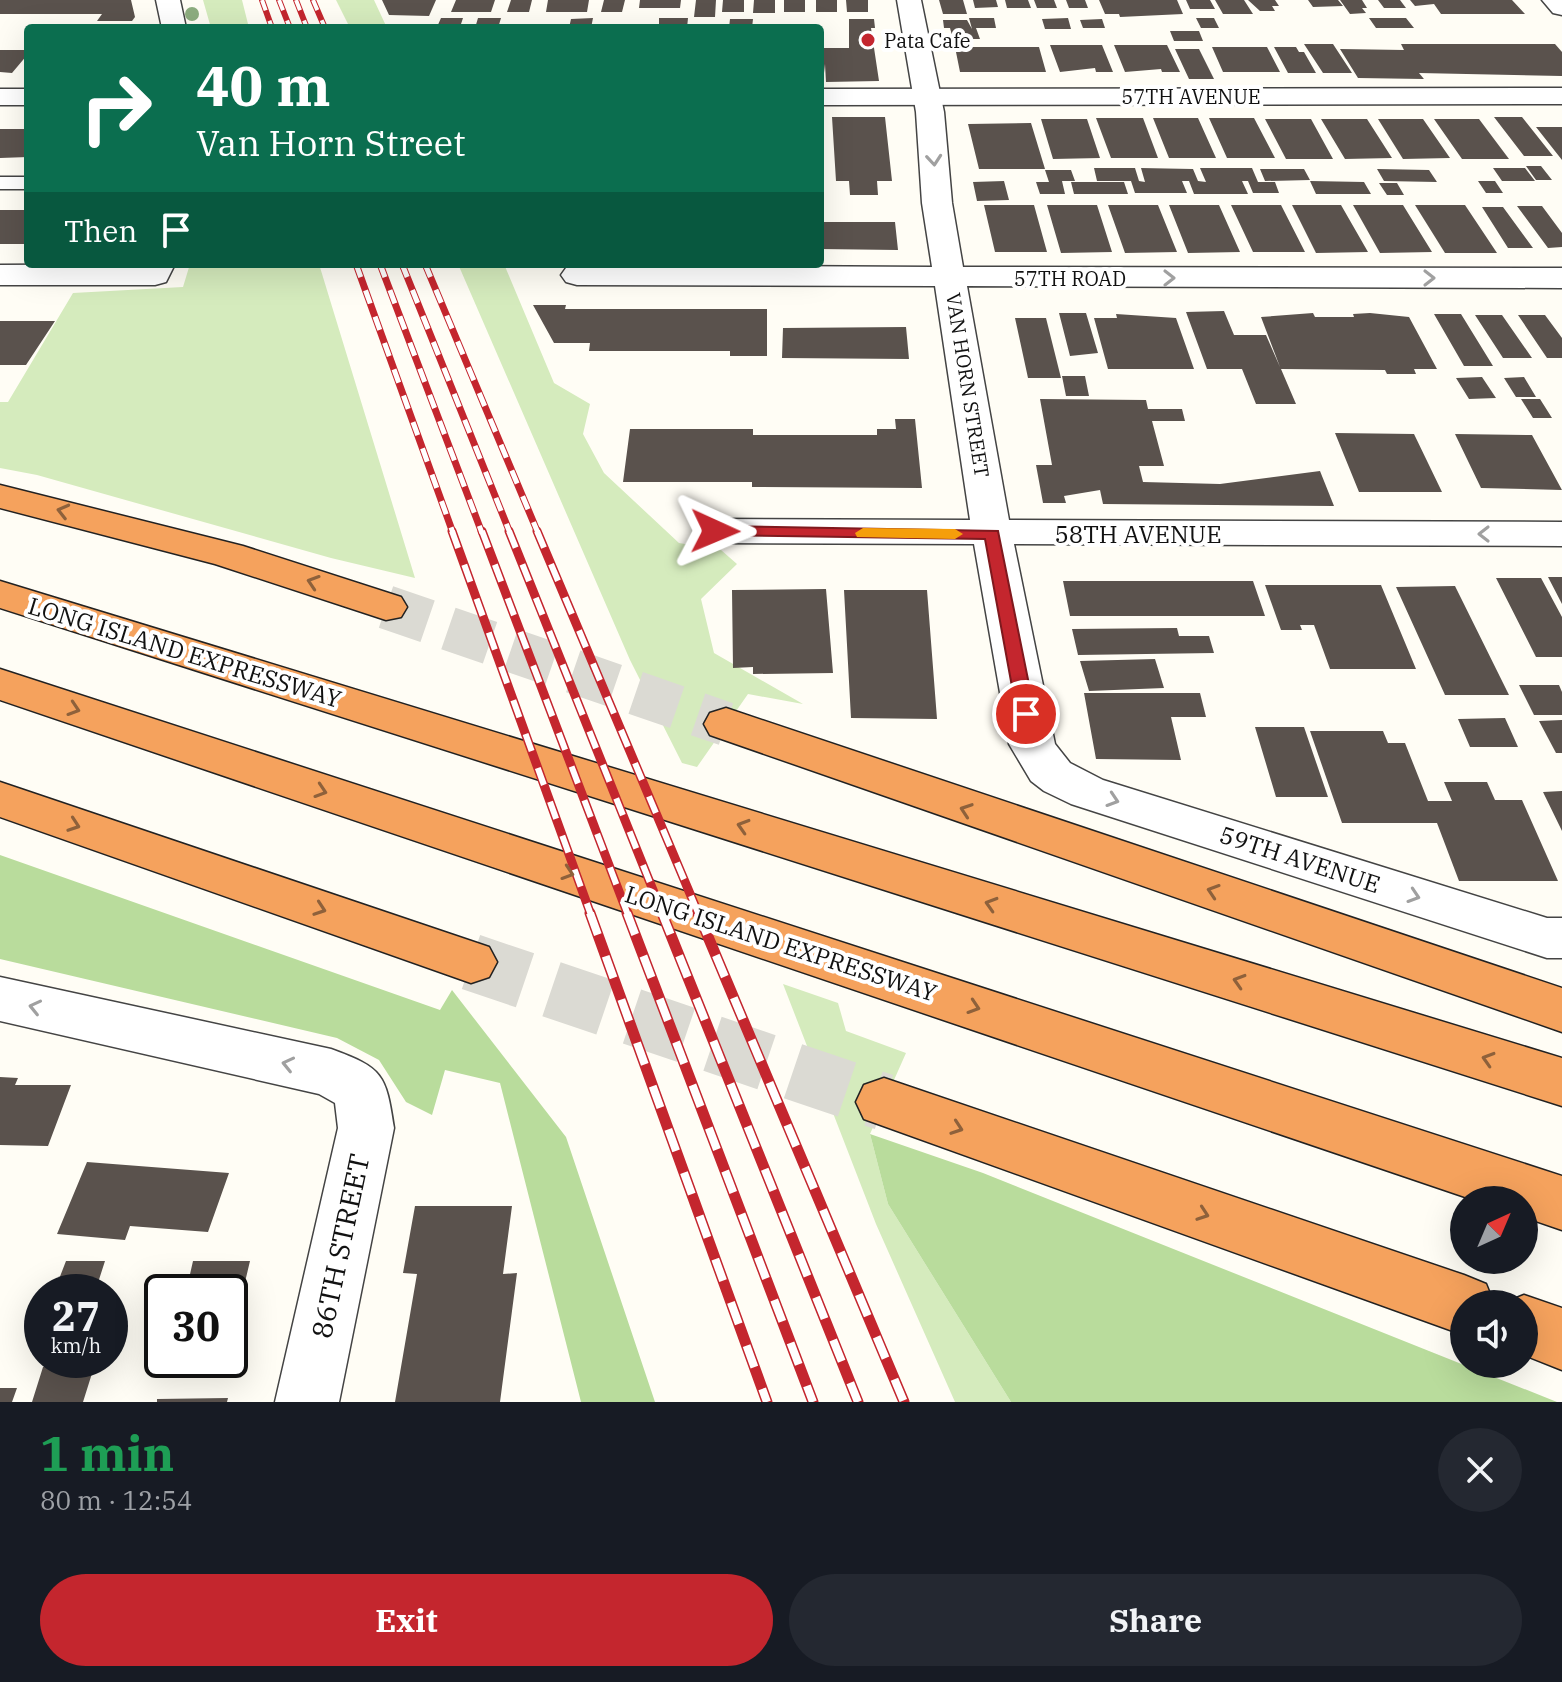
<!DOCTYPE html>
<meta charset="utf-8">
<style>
:root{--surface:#171b24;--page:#242831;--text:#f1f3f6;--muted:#9ea1a6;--accent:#c4262e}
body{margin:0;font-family:"IBM Plex Serif",serif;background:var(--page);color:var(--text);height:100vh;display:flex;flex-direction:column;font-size:30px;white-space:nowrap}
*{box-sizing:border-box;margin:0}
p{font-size:26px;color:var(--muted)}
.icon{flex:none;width:44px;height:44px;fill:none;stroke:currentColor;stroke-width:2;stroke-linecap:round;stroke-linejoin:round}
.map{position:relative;height:1402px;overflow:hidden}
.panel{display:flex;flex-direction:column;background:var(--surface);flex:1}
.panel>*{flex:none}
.banner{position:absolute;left:24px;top:24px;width:800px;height:244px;border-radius:8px;box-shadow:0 8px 32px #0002;background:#0b6e4f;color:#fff;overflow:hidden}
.needle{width:52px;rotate:44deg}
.buttons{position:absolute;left:1450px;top:1186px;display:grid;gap:16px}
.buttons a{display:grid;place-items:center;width:88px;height:88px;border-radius:50%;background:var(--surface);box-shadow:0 8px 32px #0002;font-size:40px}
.speed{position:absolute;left:24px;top:1274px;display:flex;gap:16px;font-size:40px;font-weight:700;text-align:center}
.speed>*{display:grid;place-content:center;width:104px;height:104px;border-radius:50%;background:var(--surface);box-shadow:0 8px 32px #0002;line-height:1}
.speed small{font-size:20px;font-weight:400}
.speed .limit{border:4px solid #111;border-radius:12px;background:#fff;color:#111}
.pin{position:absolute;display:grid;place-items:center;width:68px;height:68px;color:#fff;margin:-34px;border:4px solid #fff;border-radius:50%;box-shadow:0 2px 8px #0007}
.me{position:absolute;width:88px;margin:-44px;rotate:91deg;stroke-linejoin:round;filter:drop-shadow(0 0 6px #0008)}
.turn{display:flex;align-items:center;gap:28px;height:168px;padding:0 40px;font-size:36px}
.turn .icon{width:104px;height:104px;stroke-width:2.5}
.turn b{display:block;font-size:56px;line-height:68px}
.then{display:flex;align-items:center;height:76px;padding:0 40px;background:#0003;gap:16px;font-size:30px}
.round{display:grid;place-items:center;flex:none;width:84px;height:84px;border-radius:42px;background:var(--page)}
.summary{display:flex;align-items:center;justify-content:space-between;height:136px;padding:0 40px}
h1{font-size:48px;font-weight:700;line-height:60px;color:#1e9e55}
.button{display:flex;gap:16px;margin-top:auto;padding:16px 40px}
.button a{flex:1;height:92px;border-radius:48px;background:var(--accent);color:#fff;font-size:32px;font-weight:700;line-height:92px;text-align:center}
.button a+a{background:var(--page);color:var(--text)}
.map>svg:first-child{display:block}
</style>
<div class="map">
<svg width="1562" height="1402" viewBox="0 0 1562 1402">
<rect width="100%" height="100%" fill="#fffdf5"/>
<path fill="#d5ebbd" d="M203,0H242L249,28H211Z
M336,0H374L387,28H350Z
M190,264H319L415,578L331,558L37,475L0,468V402H8L73,293L183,287Z
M458,264H504L554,383L590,404L583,434L604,473L679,543L721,550L737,564L701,599L714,653L803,704L748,694L697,767L682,763L630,660Z
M783,984L838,1003L846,1031L906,1053L870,1134L888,1204L1011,1402H955L876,1224Z"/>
<path fill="#b9dc9c" d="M0,855L440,1010L452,990L566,1137L655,1402H581L500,1083L445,1070L432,1115L406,1102L379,1060L337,1038L0,959Z
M870,1134L983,1173L1557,1402H1011L888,1204Z"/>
<path fill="#5a524d" d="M0,0H131L135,17L132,21H97L102,14H0Z
M382,0H436L429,16L389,15Z
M456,0H495L491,12H451Z
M511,0H532L529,12H507Z
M548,0H589L587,12H546Z
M604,0H625L622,12H601Z
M640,0H681L680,8H639Z
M696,0H716L715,17H694Z
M723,0H744V12H722Z
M754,0H775V13H753Z
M784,0H805V12H784Z
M816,0H837V12H816Z
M846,0H868V12H847Z
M939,0H963L967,14H943Z
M973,0H996L998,7L975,8Z
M1005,0H1028L1031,8H1007Z
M1034,0H1054L1057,8H1037Z
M1066,0H1085L1088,8H1069Z
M1099,0H1177L1183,14L1120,17L1119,14H1105Z
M1186,0H1210L1215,9H1190Z
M1215,0H1244L1253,14H1223Z
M1248,0H1275L1279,6H1272L1275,11H1260Z
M1308,0H1338L1343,6L1313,7Z
M1340,0H1362L1367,8H1362L1366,13L1350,14Z
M1378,0H1400L1406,8H1384Z
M1410,0H1512L1525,14H1441L1434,4L1415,6Z
M441,18H463L460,27H437Z
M478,18H501L498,28H475Z
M593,18L591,28H569L571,19Z
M659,18H688L687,28H659Z
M969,18H994L996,28H976L980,39H953L950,28H944L943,20H967L972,29Z
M1068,18L1071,29H1045L1042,19Z
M1196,18H1214L1219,28H1201Z
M1369,18H1406L1414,28H1376Z
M730,19H753L752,28H729Z
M849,19H874L875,28H871L879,81L826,82L825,64L824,73H820V44L824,48H849Z
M1102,19L1105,28H1083L1080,20Z
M1170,31H1199L1203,41H1174Z
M1304,44H1333L1352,73H1323Z
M1401,44H1555L1562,52V76L1419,73L1424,79L1358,78L1340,49L1404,50Z
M1050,45H1102L1113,72H1096L1095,68L1060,72Z
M1114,45H1167L1180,72H1162L1161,69L1125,72Z
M955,47H1039L1046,72H960Z
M1212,47H1267L1280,72H1223Z
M1274,47H1296L1299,52H1304L1316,73H1288Z
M1175,49H1199L1214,79H1189Z
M0,50H28V54L12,73L0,72Z
M832,117H885L892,181H877L878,195H850L849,181H836Z
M1494,117H1522L1553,156H1524Z
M1096,118H1143L1158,158H1111Z
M1153,118H1198L1216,158H1169Z
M1209,118H1254L1275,158H1227Z
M1041,119H1087L1100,158L1053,159Z
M1265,119H1311L1333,159H1286Z
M1321,119H1367L1392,158L1345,159Z
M1378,119H1423L1450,158L1403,159Z
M1434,119H1479L1509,159H1462Z
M1031,123L1045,169H979L968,124Z
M1536,127H1562V160Z
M0,129H28V157L0,158Z
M1526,166H1541L1552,180H1536Z
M1094,168H1135L1139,181L1145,182L1141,168L1193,169L1198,181L1206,182L1200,168H1252L1258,182H1275L1279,193H1253L1248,181H1242L1248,194H1194L1189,181H1182L1187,193H1135L1131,181H1097Z
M1493,168H1525L1535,181H1502Z
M1260,169H1304L1310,180L1265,181Z
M1377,169L1429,170L1437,182L1384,181Z
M1045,170H1071L1075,181H1062L1065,194H1040L1036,182H1049Z
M1004,181L1009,200L977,201L973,182Z
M1310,181L1364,182L1371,194H1316Z
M1478,181H1495L1503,193H1486Z
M1071,182H1124L1128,194H1074Z
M1379,183H1397L1404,195H1387Z
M984,205H1034L1047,252H995Z
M1047,205H1097L1112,252L1061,253Z
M1108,205H1158L1177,252L1125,253Z
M1169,205H1219L1240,252L1188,253Z
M1231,205H1281L1305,252H1253Z
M1292,205H1341L1368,252L1316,253Z
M1353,205H1403L1432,252L1380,253Z
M1415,205H1465L1497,253H1445Z
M1517,206H1542L1562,233V247L1548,248Z
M1482,207H1503L1533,248H1508Z
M0,210H28V244H0Z
M820,222H895L898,250L820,249Z
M533,305H566L565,309H767V356H730V351H589L590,343H554Z
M1224,311L1234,335H1266L1280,367L1261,317L1313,313L1315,317H1354L1353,314L1370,313L1409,317L1437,369H1414L1416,374H1387L1385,370L1281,369L1296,404H1256L1242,369H1207L1186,312Z
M1059,313H1086L1098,353L1070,356Z
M1116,314L1176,318L1194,369H1108L1094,318H1117Z
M1434,314H1461L1493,366H1464Z
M1475,315H1502L1532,358H1503Z
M1518,315H1545L1562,338V358H1547Z
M1015,318H1046L1061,378H1028Z
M0,321H55L26,365H0Z
M906,327L909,359L782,358L783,328Z
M1062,376H1085L1089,396H1066Z
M1482,377L1496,398L1469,399L1456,378Z
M1524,377L1536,397H1516L1504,378Z
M1040,399L1146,400L1148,409H1182L1185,421H1152L1164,466H1139L1143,482L1220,484L1320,471L1334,506L1103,504L1100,490L1064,496L1066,503H1043L1036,465H1052Z
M1521,399H1540L1552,418H1533Z
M895,419H915L922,488L752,487V482H623L630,429H753V435H877V429H896Z
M1335,433L1414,434L1442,492H1359Z
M1455,434L1532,435L1562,490L1481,488Z
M1548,577H1562V604Z
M1496,578H1541L1562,617V657H1536Z
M1063,581H1253L1265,616H1070Z
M1265,585H1381L1416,669H1330L1314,625H1300L1302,630H1281Z
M1455,586L1509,695H1445L1396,587Z
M826,589L833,673L753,674V667L733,668L732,590Z
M844,590H927L937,719L851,718Z
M1177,628L1179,636H1209L1214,653L1078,655L1072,629Z
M1155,659L1164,688L1089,691L1080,661Z
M1519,685H1559L1562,692V715H1534Z
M1084,693H1200L1206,717H1171L1181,760L1096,759Z
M1505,718L1518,747H1470L1458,719Z
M1562,720V753H1556L1539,721Z
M1255,727H1304L1328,797H1276Z
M1310,731H1383L1388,743H1405L1428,801H1452L1444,782H1487L1495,800H1522L1558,881H1459L1437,823H1342Z
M1562,791V831L1543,792Z
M0,1077L18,1078L15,1085H71L48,1146L0,1145Z
M87,1162L229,1173L208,1232L130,1226L125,1240L57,1234Z
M415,1206H512L503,1274L517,1273L500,1402H395L417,1274L403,1273Z
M66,1261H105L95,1292H54Z
M193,1261H250L236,1320H230V1292H186Z
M43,1367H94L83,1402H32Z
M0,1388H17L12,1402H0Z
M228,1398L227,1402H157V1399Z"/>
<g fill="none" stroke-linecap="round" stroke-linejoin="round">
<path stroke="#dbdad3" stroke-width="44" stroke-dasharray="44 22" stroke-linecap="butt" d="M386,607L726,724"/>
<path stroke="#dbdad3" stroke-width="57" stroke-dasharray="57 28" stroke-linecap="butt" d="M471,962L884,1102"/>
<g stroke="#444" stroke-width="3">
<path id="service" d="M0,177H28V189H0Z"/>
</g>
<g stroke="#444" stroke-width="3">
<path id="minor" d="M156,0H180L186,28H162Z
M897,0H921L944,112L952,203L963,267L1562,268V288L967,286L1009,520L1562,522V546L1014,544L1055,744L1070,763L1103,780L1547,918H1562V958H1547L1071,804L1044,791L1031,781L1009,744L974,544L715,543L701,540L695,531L701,522L715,519L970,520L935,286L577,285L566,282L561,275L566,268L577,265L932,267L922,203L916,112Z
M1542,0H1562V15L1553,13Z
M175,264L166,282L155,285H0V265Z
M0,977L331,1049C383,1068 386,1074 394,1128L339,1402H275L338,1128L335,1103L319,1094L0,1021Z"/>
</g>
<g stroke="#444" stroke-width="3">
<path id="tertiary" d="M1562,88V104L820,105V89Z
M0,89H28V105H0Z"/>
</g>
<g stroke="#222" stroke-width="3">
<path id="motorway" d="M0,485L243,546L401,597L407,607L401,617L386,620L215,564L0,508Z
M0,581L1562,1058V1106L0,608Z
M0,669L1562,1176V1230L1524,1217V1200H1474L0,700Z
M726,708L1562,988V1032L710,735L704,724L710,713Z
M0,782L489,947L497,962L489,977L471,983L0,817Z
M884,1078L1464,1275L1486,1284L1494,1304H1464V1335L864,1119L856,1102L864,1085Z
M1524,1295L1562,1308V1370L1524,1355V1304H1502Z"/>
</g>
<use href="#service" fill="#fff" fill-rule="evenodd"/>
<use href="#minor" fill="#fff" fill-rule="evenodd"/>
<use href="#tertiary" fill="#fff" fill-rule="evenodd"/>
<use href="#motorway" fill="#f5a25d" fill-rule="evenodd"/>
<g stroke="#c4262e" stroke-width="6">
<path id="rail-far3" d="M262,0L272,28
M279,0L290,28
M296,0L307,28
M313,0L325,28"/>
</g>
<g stroke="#c4262e" stroke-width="7">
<path id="rail-far2" d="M356,264L453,533
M380,264L482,533
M402,264L510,533
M425,264L538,533"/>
</g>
<g stroke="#c4262e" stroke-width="9">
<path id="rail-far1" d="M452,531L591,915
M482,531L628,915
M509,531L663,915
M537,531L699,915"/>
</g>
<g stroke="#c4262e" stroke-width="11">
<path id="rail" d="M590,913L767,1402
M627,913L813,1402
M662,913L858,1402
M698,913L904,1402"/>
</g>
<use href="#rail-far3" stroke="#fff" stroke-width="4" stroke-dasharray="11" stroke-linecap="butt"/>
<use href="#rail-far2" stroke="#fff" stroke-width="5" stroke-dasharray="14" stroke-linecap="butt"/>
<use href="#rail-far1" stroke="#fff" stroke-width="6" stroke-dasharray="18" stroke-linecap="butt"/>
<use href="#rail" stroke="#fff" stroke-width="8" stroke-dasharray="23" stroke-linecap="butt"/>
</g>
<circle fill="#8dad7f" cx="192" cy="14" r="7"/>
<defs><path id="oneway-chevron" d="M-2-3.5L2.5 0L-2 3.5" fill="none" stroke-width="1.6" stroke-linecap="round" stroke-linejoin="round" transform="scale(2)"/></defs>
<g stroke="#a0a0a0">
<use href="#oneway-chevron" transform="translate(934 160) rotate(85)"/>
<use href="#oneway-chevron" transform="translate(1169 278)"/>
<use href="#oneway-chevron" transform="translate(1429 278)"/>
<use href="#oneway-chevron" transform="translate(1484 534) rotate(180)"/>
<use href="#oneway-chevron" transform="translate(1113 800) rotate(18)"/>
<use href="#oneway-chevron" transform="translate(1414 896) rotate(18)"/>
<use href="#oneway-chevron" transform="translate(35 1007) rotate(-167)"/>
<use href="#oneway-chevron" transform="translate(288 1064) rotate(-167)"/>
</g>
<g stroke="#8e613b">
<use href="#oneway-chevron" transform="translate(63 511) rotate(-166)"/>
<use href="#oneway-chevron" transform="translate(313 582) rotate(-162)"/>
<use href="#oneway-chevron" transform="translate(74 709) rotate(18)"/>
<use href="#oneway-chevron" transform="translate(321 791) rotate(18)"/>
<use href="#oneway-chevron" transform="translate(966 810) rotate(-161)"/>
<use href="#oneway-chevron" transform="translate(74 825) rotate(19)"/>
<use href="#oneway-chevron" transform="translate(743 826) rotate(-163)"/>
<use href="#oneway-chevron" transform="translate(568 873) rotate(18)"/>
<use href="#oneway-chevron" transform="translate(1213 891) rotate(-162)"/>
<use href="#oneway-chevron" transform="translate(991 904) rotate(-163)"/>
<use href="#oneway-chevron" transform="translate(320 909) rotate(19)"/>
<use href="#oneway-chevron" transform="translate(1239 981) rotate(-163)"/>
<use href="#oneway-chevron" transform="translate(974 1007) rotate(18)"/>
<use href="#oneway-chevron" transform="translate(1488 1059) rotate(-163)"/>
<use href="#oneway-chevron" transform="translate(957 1128) rotate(19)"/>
<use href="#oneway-chevron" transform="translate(1203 1214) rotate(19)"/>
</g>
<path fill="#c4262e" stroke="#7f191e" stroke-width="2" d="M715,526L998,531L1035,714L1033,718H1020L1017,714L985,539L709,535V527Z"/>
<path fill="#f59e0b" d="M863,528L955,529L963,534L955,539L857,537L855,533Z"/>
<circle fill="#c4262e" stroke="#fff" stroke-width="3" cx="868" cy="40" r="8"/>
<g text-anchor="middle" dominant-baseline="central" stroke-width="8" stroke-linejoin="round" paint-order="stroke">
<g font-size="20" fill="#111" stroke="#fff" text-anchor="start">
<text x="884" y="40">Pata Cafe</text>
</g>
<g font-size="20" fill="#111" stroke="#fff">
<text x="1191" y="96">57TH AVENUE</text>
<text x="1070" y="278">57TH ROAD</text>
<text transform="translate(968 385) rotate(81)">VAN HORN STREET</text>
</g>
<g font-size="24" fill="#111" stroke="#fff">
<text x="1138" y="534">58TH AVENUE</text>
<text transform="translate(185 652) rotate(17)">LONG ISLAND EXPRESSWAY</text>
<text transform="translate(1300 859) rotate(18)">59TH AVENUE</text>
<text transform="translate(781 943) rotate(18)">LONG ISLAND EXPRESSWAY</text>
</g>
<g font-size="28" fill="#111" stroke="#fff">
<text transform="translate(340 1246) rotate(-78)">86TH STREET</text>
</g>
</g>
</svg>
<div class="buttons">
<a><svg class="needle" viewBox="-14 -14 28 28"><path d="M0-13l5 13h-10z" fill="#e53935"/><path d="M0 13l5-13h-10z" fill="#9ea1a6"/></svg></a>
<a><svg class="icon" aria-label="sound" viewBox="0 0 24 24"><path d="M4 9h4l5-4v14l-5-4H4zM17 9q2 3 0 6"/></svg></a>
</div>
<div class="speed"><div>27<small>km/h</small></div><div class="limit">30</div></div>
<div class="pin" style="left:1026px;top:714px;background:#d93025"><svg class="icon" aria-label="arrive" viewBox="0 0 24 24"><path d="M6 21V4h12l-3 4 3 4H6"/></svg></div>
<svg class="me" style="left:715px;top:531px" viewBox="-20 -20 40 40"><path d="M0-17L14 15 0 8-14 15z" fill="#c4262e" stroke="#fff" stroke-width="4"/></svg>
<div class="banner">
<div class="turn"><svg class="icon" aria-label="right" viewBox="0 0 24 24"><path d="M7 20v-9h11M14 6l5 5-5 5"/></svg><div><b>40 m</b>Van Horn Street</div></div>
<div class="then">Then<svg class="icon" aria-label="arrive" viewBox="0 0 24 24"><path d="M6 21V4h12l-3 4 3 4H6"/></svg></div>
</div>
</div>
<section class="panel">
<div class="summary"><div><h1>1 min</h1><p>80 m · 12:54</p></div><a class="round"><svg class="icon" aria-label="close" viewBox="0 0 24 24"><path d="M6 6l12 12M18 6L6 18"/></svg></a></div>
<div class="button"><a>Exit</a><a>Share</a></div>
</section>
